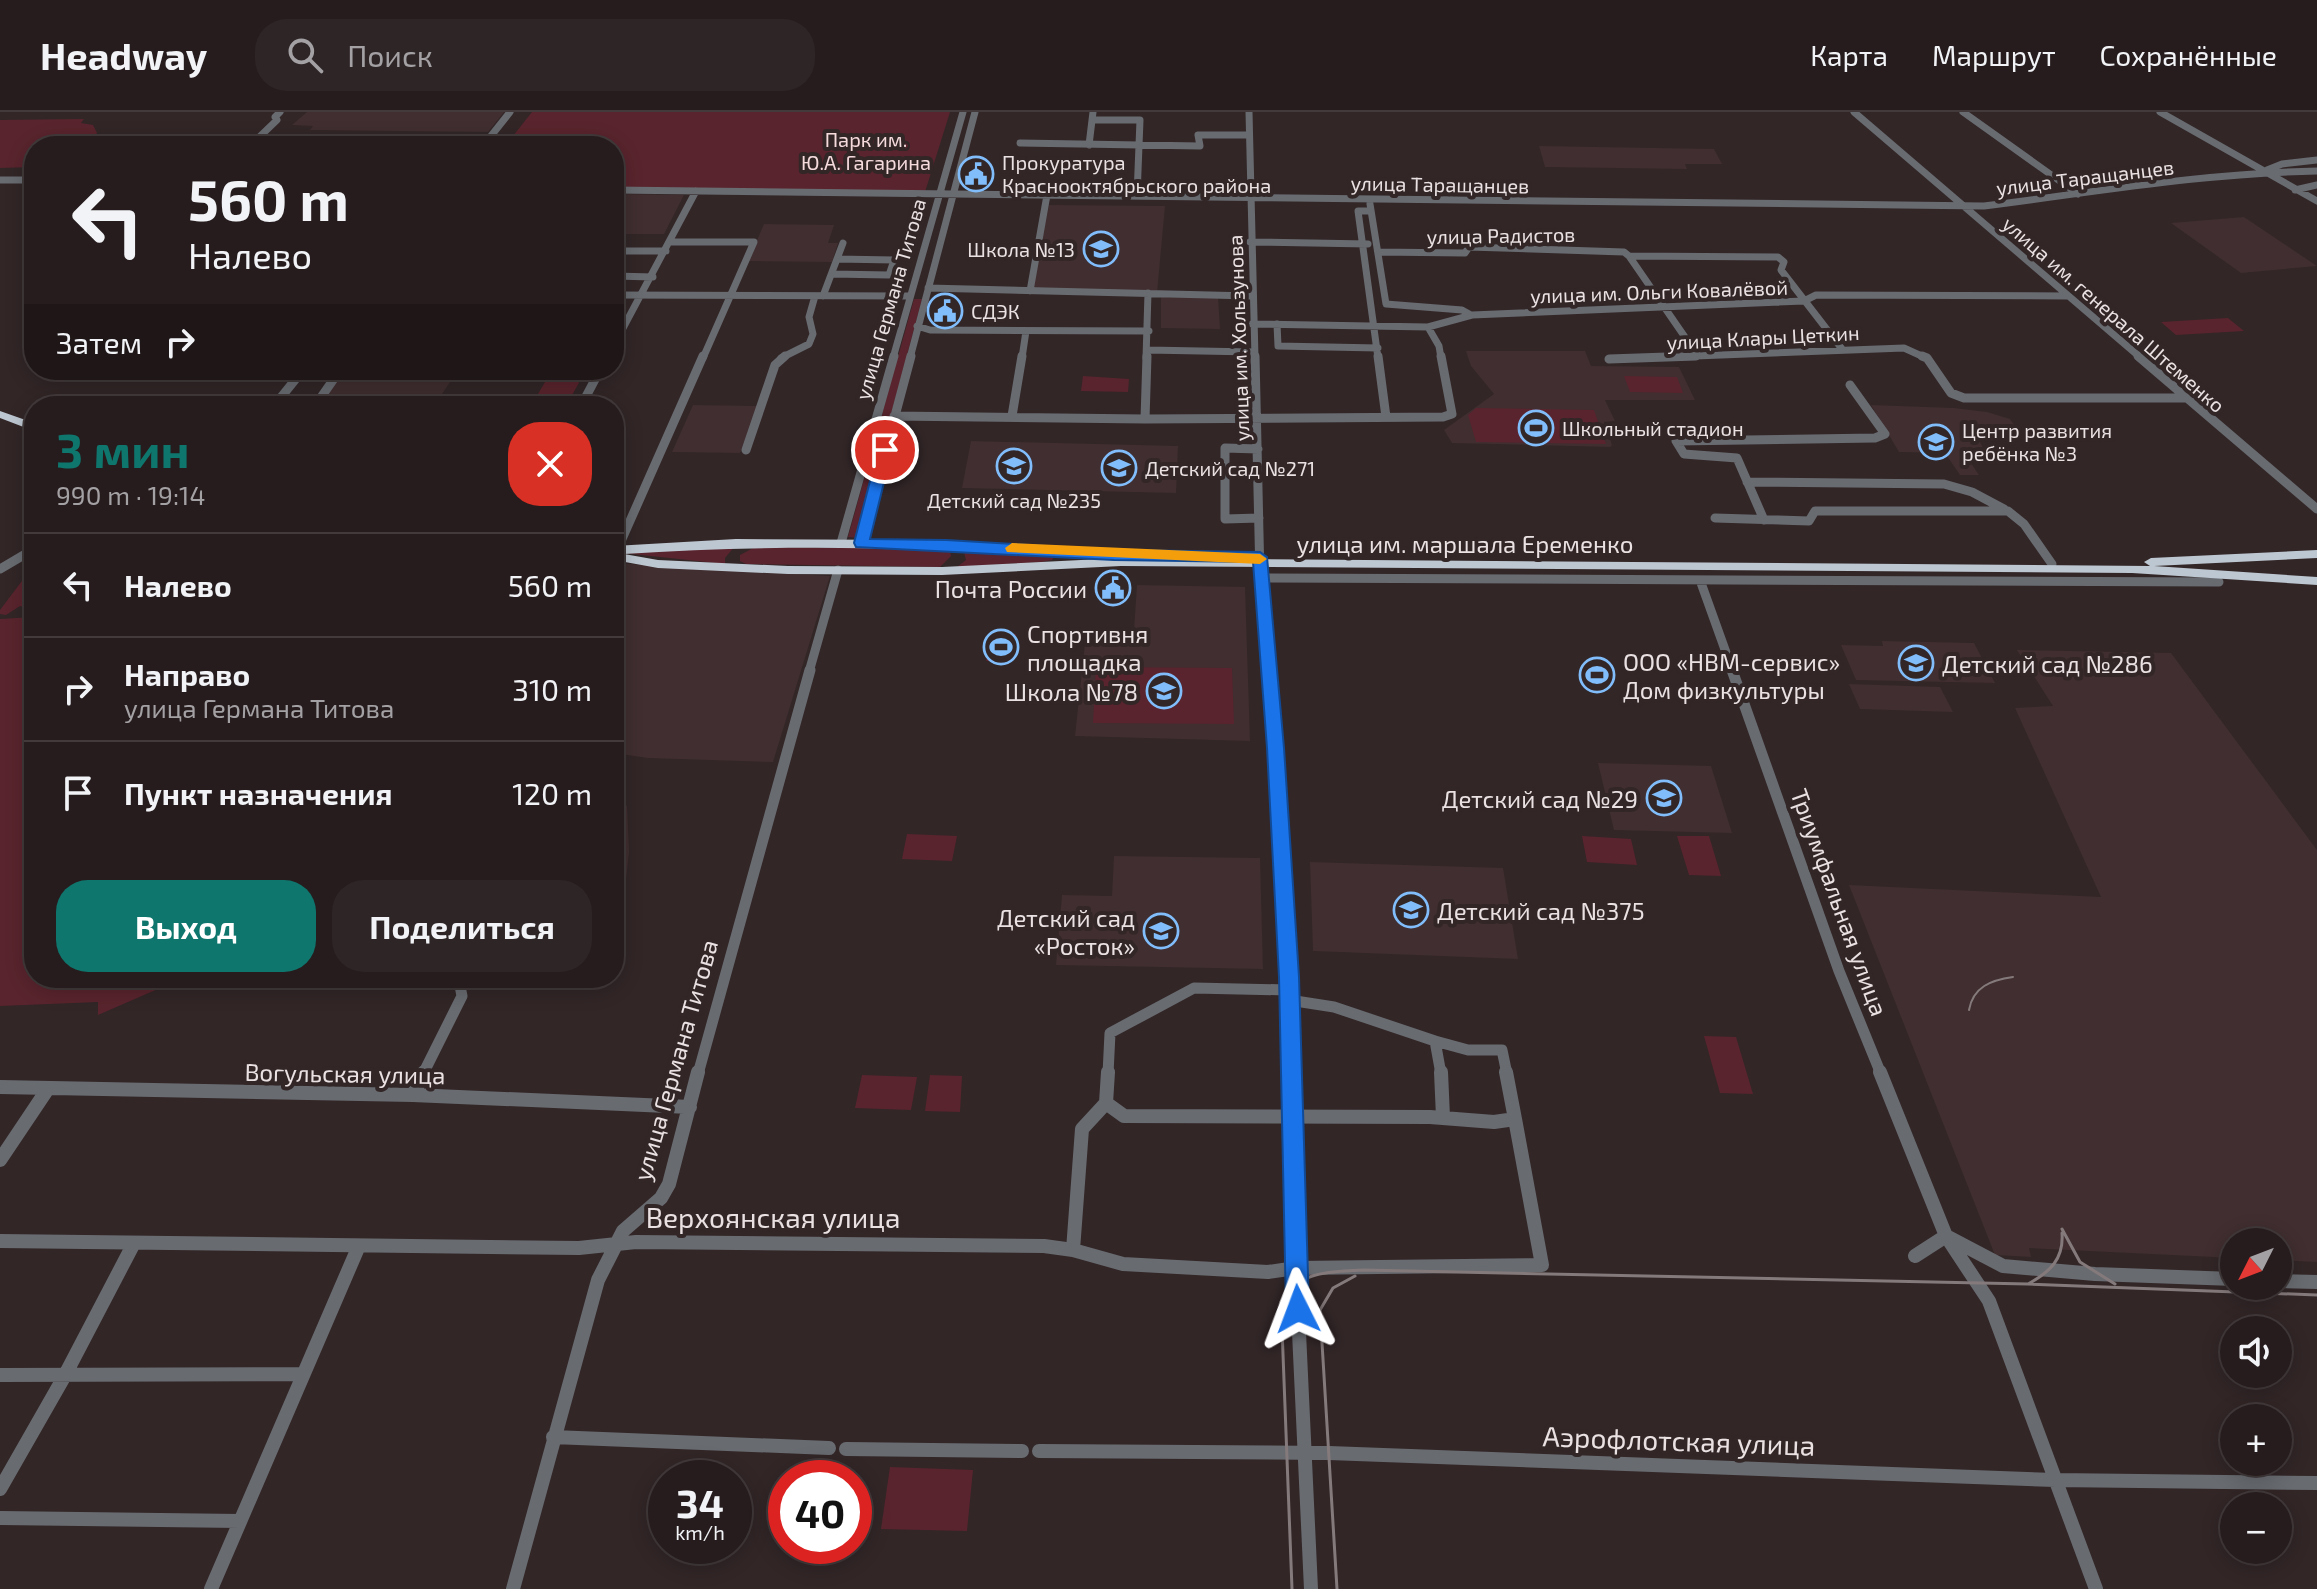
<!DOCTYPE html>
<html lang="ru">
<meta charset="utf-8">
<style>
:root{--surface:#261c1d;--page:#2e2526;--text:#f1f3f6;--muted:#a4a1a4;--line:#423a3b;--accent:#0f766e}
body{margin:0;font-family:"Exo 2",sans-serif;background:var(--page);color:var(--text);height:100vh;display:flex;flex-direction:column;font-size:30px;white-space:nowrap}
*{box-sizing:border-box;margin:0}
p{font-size:26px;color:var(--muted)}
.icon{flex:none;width:44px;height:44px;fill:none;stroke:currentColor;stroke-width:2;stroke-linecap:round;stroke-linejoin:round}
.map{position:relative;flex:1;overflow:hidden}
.side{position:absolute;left:24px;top:284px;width:600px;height:592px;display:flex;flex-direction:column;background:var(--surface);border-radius:32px;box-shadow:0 4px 20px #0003,0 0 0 2px var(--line)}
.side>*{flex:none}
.guide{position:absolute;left:24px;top:24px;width:600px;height:244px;border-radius:32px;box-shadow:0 4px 20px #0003,0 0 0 2px var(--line);background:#261c1d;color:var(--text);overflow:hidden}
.needle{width:52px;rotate:228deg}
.buttons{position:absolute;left:2220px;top:1116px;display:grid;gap:16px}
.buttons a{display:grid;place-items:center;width:72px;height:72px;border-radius:50%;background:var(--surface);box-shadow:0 4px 20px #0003,0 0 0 2px var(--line);font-size:40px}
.speed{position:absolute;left:648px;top:1348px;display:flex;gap:16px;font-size:40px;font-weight:700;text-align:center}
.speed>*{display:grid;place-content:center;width:104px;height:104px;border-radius:50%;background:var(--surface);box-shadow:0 4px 20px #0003,0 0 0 2px var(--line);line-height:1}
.speed small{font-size:20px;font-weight:400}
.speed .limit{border:12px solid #d22;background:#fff;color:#111}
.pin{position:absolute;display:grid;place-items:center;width:68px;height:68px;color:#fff;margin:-34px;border:4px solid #fff;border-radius:50%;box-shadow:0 2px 8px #0007}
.me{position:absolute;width:88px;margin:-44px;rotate:357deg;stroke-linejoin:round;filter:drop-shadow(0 0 6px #0008)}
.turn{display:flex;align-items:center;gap:28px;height:168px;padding:0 32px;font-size:36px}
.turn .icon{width:104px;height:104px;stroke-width:2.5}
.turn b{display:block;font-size:56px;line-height:68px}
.then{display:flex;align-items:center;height:76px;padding:0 32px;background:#0003;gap:16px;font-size:30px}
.round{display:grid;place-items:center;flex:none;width:84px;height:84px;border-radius:32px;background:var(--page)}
.head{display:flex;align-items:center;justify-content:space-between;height:136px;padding:0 32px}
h1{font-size:48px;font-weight:700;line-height:60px;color:var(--accent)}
.primary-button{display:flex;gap:16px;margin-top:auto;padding:16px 32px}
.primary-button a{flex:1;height:92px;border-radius:32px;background:var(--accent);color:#fff;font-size:32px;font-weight:700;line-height:92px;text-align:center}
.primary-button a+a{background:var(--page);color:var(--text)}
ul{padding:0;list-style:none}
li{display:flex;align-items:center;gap:24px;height:104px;padding:0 32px;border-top:2px solid var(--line)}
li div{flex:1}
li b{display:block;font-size:30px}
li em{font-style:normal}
header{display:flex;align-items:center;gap:48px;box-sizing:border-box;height:112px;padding:0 40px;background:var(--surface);border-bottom:2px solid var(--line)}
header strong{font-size:38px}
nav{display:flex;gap:44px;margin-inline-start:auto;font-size:28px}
.search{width:560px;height:72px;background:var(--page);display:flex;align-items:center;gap:20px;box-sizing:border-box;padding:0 28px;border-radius:32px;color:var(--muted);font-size:30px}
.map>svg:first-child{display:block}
</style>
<header>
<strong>Headway</strong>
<div class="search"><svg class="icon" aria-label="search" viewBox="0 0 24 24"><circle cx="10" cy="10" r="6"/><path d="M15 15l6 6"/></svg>Поиск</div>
<nav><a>Карта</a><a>Маршрут</a><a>Сохранённые</a></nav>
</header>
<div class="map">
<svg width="2317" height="1477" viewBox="0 0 2317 1477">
<rect width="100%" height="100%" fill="#322627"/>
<path fill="#402e30" d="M307,0H504L488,20L310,18L313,14L292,13Z
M1539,34L1714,37L1722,52H1685L1687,57L1545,55Z
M614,82L684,83L664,122H614Z
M1049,93L1165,94L1157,181L1031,179Z
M2244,105L2317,154L2241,161L2171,111Z
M764,112L834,113L828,131H838L832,150L748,149Z
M1161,185H1218L1220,217L1161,216Z
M1466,239H1585L1591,254L1679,255L1695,288H1605L1615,309L1604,310L1612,333L1610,335L1452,331L1444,318L1494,282L1471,254Z
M344,258H458L434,294H317Z
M693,293L758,294L740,341L672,340Z
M1871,293L1954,296L1987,300L2010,307L2022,324L1976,323L1983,336H1961L1979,363H1960L1945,341L1899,340Z
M971,329L1178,334L1176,381L962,376Z
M614,451L830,464L773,650L648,646L614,641Z
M1137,473L1245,475L1250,629L1075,624L1085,531L1133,533Z
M1882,529L1974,531L1995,571L1856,568L1841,533L1883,534Z
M2017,538L2171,541L2317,738V1150L2278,1148V1130H2234V1146L2029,1136L2031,1145L1995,1143L1849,773L2101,785L2015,596L2053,594Z
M1849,572L1940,575L1953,600L1860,597Z
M1598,651L1711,654L1732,721L1614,718Z
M614,683L627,694L629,740L625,777L614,802Z
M1114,744L1260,746L1263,857L1056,853L1062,783L1112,784Z
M1310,750L1503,756L1518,847L1313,839Z"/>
<path fill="#59242d" d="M532,0H950L925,80L614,75V34H505Z
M84,7L81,11L93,13L97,21L85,34H34V55L0,56V8Z
M914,187H922L858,426L848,425Z
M2228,206L2244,219L2176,223L2161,210Z
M552,258H586L566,294H531Z
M1083,264L1129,267L1128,280L1081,279Z
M1624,264L1677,265L1683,281L1630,280Z
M1476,296L1594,298L1606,332L1476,330L1468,303Z
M735,434L725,446V452L623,441Z
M755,435L942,437L950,440L951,444L940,455L746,452L740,449V443Z
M963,436L1051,442L1054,445L1052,448L1041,450L957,455L966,448Z
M34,453V498L20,494L6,503L0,502V498Z
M34,505V866H183L98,903V890L0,894V507Z
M991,521L1016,522L1012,550L986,549Z
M1096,555L1232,556L1234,612L1093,611Z
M907,722L957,724L952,749L902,747Z
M1582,724L1631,727L1637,753L1587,750Z
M1677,724H1709L1721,764L1689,763Z
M1704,924L1736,925L1753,982L1720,981Z
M862,963L917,965L911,998L855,996Z
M930,963L962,964L960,1000L925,999Z
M890,1355L973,1358L967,1419L881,1417Z"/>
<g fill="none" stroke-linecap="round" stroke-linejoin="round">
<path stroke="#686b70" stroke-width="7" d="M1249,0L1255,246
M1854,0L2141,246
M1963,0L2078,82
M2160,0L2317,89
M1092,8H1140L1137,84
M1020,31L1200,34L1198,23H1247
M1089,33L1093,0
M250,34L277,8L275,5L280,0
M483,34L510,0
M2267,58L2282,52L2317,48
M0,68H34
M614,78L1984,94C2095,80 2205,61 2317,59
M2295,78L2317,73
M1370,92L1386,192L1462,198L1471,203
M1371,99H1358L1378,246
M671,130H754L703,246
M1250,130L1368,132
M614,139H666
M1378,140L1465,141L1469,135L1624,140L1629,144L1778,145L1784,150L1781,158L1842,237
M1629,144L1698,244
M832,162L889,163L894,148L837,147
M614,164L653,165
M928,176L1251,184
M1030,179L1047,83
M614,183L910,184
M823,184L843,131
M1252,212L1428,215L1472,203L1804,189L1816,183L2067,184
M1277,212L1278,234L1378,236
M917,214L930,218L1149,219
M1428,215L1439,234L1441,246
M614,233L696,79
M1148,238L1253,240
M781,246L809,232L813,222L809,205L815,184
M893,246L963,0
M910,246L975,0
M1022,246L1026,219
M1146,246L1148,181
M1643,246L1904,236L1926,246"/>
<path stroke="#686b70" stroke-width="9" d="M1255,244L1260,466L1269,560
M1378,244L1386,305
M1922,244L1927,246L1951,281L1964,286H2187
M2138,244L2317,397
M1609,247L1696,244
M274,294L303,258
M315,294L340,258
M581,294L600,258
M894,304L1145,307L1443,305L1452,302L1441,244
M1012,304L1022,244
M1145,307L1147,244
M1258,337L1225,336V407L1259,406
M746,338L775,253L785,244
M1747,370L1944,372L1972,380L2004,397
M1715,406L1809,409L1815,399H2008L2024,412L2052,452
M1764,408L1737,346L1684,342L1676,329L1875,326L1885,322L1850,273
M614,430L622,427L703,244
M841,431L894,244
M861,431L911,244
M0,457L34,437
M1260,466L2219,470
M1700,468L1733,560
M809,560L838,458"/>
<path stroke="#686b70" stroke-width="11" d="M1269,558L1289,865L1291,962
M1732,558L1839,859L1881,962
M374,866L452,870L460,874L462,884L423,962
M1289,888L1334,895L1435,929L1441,962
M1435,929L1468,938H1502L1507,962
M698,962L810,558
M1108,962L1110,921L1194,876L1288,878"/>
<path stroke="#686b70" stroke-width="14" d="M1291,960L1296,1156L1311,1477
M1441,960L1443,1005
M1506,960L1515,1007
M1880,960L1946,1124L1989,1189L2096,1477
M0,975L413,983L690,995
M413,983L424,960
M0,1048L47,978
M0,1129L579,1136L636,1130L1044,1134L1073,1138L1123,1152L1268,1160L1296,1156L1542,1153L1515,1007L1494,1010L1430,1005L1124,1004L1106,991
M1073,1138L1082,1017L1106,991L1108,960
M1915,1144L1946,1124L2003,1154L2095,1162L2234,1167
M2278,1169L2317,1170
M0,1263L303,1262
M553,1325L829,1336
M846,1337L1022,1339
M1039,1339L1329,1341L2055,1368L2317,1371
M0,1377L64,1265L133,1133
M0,1406L240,1409
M211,1477L358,1136
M513,1477L598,1168L623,1119L661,1086L669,1072L698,960"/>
<path fill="#bdc7d1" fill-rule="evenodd" d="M0,299L34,311V319L0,306Z
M736,427L920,428L1104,438L1111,442L1104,446C944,436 784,431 624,442L658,448L788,454L942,455L1121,446L2150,454L2144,450L2151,446L2317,438V446L2154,454L2317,465V473L2132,461L1121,454L942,463L788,462L658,456L614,448V434Z"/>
<path stroke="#857a7b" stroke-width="2" d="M1969,898C1973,875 1991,868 2013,865"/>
<path stroke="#857a7b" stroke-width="3" d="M2062,1117L2080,1150L2115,1172
M2028,1172C2050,1160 2064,1147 2062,1121
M1292,1477L1281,1190C1300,1158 1329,1160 1363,1158L2028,1172L2317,1183
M1337,1477L1320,1198L1333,1176L1355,1164"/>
</g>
<path fill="#1a73e8" stroke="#114b97" stroke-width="2" d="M885,334L892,338L870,427L946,428L1114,438L1260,440L1267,445L1284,636L1299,865L1309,1197L1306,1205L1298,1209L1290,1205L1286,1197L1279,865L1267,636L1253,450L1114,448L856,435L854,431L878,338Z"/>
<path fill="#f59e0b" d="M1012,431L1260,442L1267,447L1260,452L1007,440L1005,436Z"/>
<defs>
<g id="civic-ring" transform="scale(1.8)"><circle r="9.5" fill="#322627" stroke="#80bdfa" stroke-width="1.5"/><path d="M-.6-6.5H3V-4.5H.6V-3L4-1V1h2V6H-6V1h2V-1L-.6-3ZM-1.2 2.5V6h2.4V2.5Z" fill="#80bdfa"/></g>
<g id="school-ring" transform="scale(1.8)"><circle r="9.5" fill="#322627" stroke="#80bdfa" stroke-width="1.5"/><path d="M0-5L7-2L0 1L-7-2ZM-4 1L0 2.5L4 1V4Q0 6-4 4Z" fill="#80bdfa"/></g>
<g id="stadium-ring" transform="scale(1.8)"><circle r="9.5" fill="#322627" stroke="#80bdfa" stroke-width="1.5"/><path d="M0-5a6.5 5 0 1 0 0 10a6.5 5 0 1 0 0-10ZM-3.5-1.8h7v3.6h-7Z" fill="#80bdfa"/></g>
</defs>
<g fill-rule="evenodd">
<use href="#civic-ring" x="976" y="62"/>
<use href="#school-ring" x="1101" y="137"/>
<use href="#civic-ring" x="945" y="199"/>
<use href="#stadium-ring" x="1536" y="316"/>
<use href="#school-ring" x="1936" y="330"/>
<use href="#school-ring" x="1014" y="354"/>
<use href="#school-ring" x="1119" y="356"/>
<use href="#civic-ring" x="1113" y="476"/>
<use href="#stadium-ring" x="1001" y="535"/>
<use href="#school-ring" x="1916" y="551"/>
<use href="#stadium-ring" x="1597" y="563"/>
<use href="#school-ring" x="1164" y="579"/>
<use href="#school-ring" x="1664" y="686"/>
<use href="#school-ring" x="1411" y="798"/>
<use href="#school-ring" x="1161" y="819"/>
</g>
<g text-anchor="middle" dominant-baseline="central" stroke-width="8" stroke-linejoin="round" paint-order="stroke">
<g font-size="20" fill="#f6dbdd" stroke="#322627">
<text x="866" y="27">Парк им.<tspan x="866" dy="23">Ю.А. Гагарина</tspan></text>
</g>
<g font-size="20" fill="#eae1e2" stroke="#322627" text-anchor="start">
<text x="1002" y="50">Прокуратура<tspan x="1002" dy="23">Краснооктябрьского района</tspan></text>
<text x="1075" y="137" text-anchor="end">Школа №13</text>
<text x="971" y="199">СДЭК</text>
<text x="1562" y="316">Школьный стадион</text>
<text x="1962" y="318">Центр развития<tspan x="1962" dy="23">ребёнка №3</tspan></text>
<text x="1145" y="356">Детский сад №271</text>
<text x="1014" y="388" text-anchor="middle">Детский сад №235</text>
</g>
<g font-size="20" fill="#eae1e2" stroke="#322627">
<text transform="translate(2085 65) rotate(-7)">улица Таращанцев</text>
<text transform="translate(1440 72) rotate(1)">улица Таращанцев</text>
<text transform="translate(1501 123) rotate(-1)">улица Радистов</text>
<text transform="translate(1659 179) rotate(-2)">улица им. Ольги Ковалёвой</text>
<text transform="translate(890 187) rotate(-74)">улица Германа Титова</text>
<text transform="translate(2114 202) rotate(41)">улица им. генерала Штеменко</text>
<text transform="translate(1763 225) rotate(-3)">улица Клары Цеткин</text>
<text transform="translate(1238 226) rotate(-92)">улица им. Хользунова</text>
</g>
<g font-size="24" fill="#eae1e2" stroke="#322627">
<text x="1465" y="431">улица им. маршала Еременко</text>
<text transform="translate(1840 790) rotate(70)">Триумфальная улица</text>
<text transform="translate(675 948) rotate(-74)">улица Германа Титова</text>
<text transform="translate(345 961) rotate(1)">Вогульская улица</text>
</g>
<g font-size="24" fill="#eae1e2" stroke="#322627" text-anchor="end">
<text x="1087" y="476">Почта России</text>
<text x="1027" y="521" text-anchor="start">Спортивня<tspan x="1027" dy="28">площадка</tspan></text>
<text x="1623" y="549" text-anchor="start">ООО «НВМ-сервис»<tspan x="1623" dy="28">Дом физкультуры</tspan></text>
<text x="1942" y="551" text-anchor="start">Детский сад №286</text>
<text x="1138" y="579">Школа №78</text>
<text x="1638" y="686">Детский сад №29</text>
<text x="1437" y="798" text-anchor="start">Детский сад №375</text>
<text x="1135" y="805">Детский сад<tspan x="1135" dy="28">«Росток»</tspan></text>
</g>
<g font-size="28" fill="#eae1e2" stroke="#322627">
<text x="773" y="1105">Верхоянская улица</text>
<text transform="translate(1679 1328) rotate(2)">Аэрофлотская улица</text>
</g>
</g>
</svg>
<div class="buttons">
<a><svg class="needle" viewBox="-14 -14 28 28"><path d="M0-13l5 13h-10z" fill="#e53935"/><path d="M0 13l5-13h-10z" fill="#a4a1a4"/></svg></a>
<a><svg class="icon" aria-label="sound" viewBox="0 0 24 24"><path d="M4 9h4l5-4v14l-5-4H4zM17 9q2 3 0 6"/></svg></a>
<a>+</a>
<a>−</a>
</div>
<div class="speed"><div>34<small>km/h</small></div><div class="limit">40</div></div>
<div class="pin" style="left:885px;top:338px;background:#d93025"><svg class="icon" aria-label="arrive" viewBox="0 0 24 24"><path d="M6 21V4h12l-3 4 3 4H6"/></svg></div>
<svg class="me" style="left:1298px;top:1197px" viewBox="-20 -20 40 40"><path d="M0-17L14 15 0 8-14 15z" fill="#1a73e8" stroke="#fff" stroke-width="4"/></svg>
<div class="guide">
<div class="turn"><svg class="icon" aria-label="left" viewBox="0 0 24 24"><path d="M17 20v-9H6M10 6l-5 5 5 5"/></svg><div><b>560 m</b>Налево</div></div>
<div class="then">Затем<svg class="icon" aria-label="right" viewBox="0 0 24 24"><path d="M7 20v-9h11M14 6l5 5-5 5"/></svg></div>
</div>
<section class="side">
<div class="head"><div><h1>3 мин</h1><p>990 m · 19:14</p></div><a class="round" style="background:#d93025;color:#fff"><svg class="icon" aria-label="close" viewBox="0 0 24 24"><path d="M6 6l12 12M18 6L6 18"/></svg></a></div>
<ul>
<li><svg class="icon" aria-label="left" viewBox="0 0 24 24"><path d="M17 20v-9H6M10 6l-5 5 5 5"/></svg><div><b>Налево</b></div><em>560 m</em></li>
<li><svg class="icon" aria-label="right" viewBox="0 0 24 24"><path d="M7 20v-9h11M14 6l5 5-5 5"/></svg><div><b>Направо</b><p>улица Германа Титова</p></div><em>310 m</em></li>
<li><svg class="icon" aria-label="arrive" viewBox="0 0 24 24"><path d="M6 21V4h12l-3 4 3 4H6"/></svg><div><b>Пункт назначения</b></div><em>120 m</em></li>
</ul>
<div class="primary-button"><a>Выход</a><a>Поделиться</a></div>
</section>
</div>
